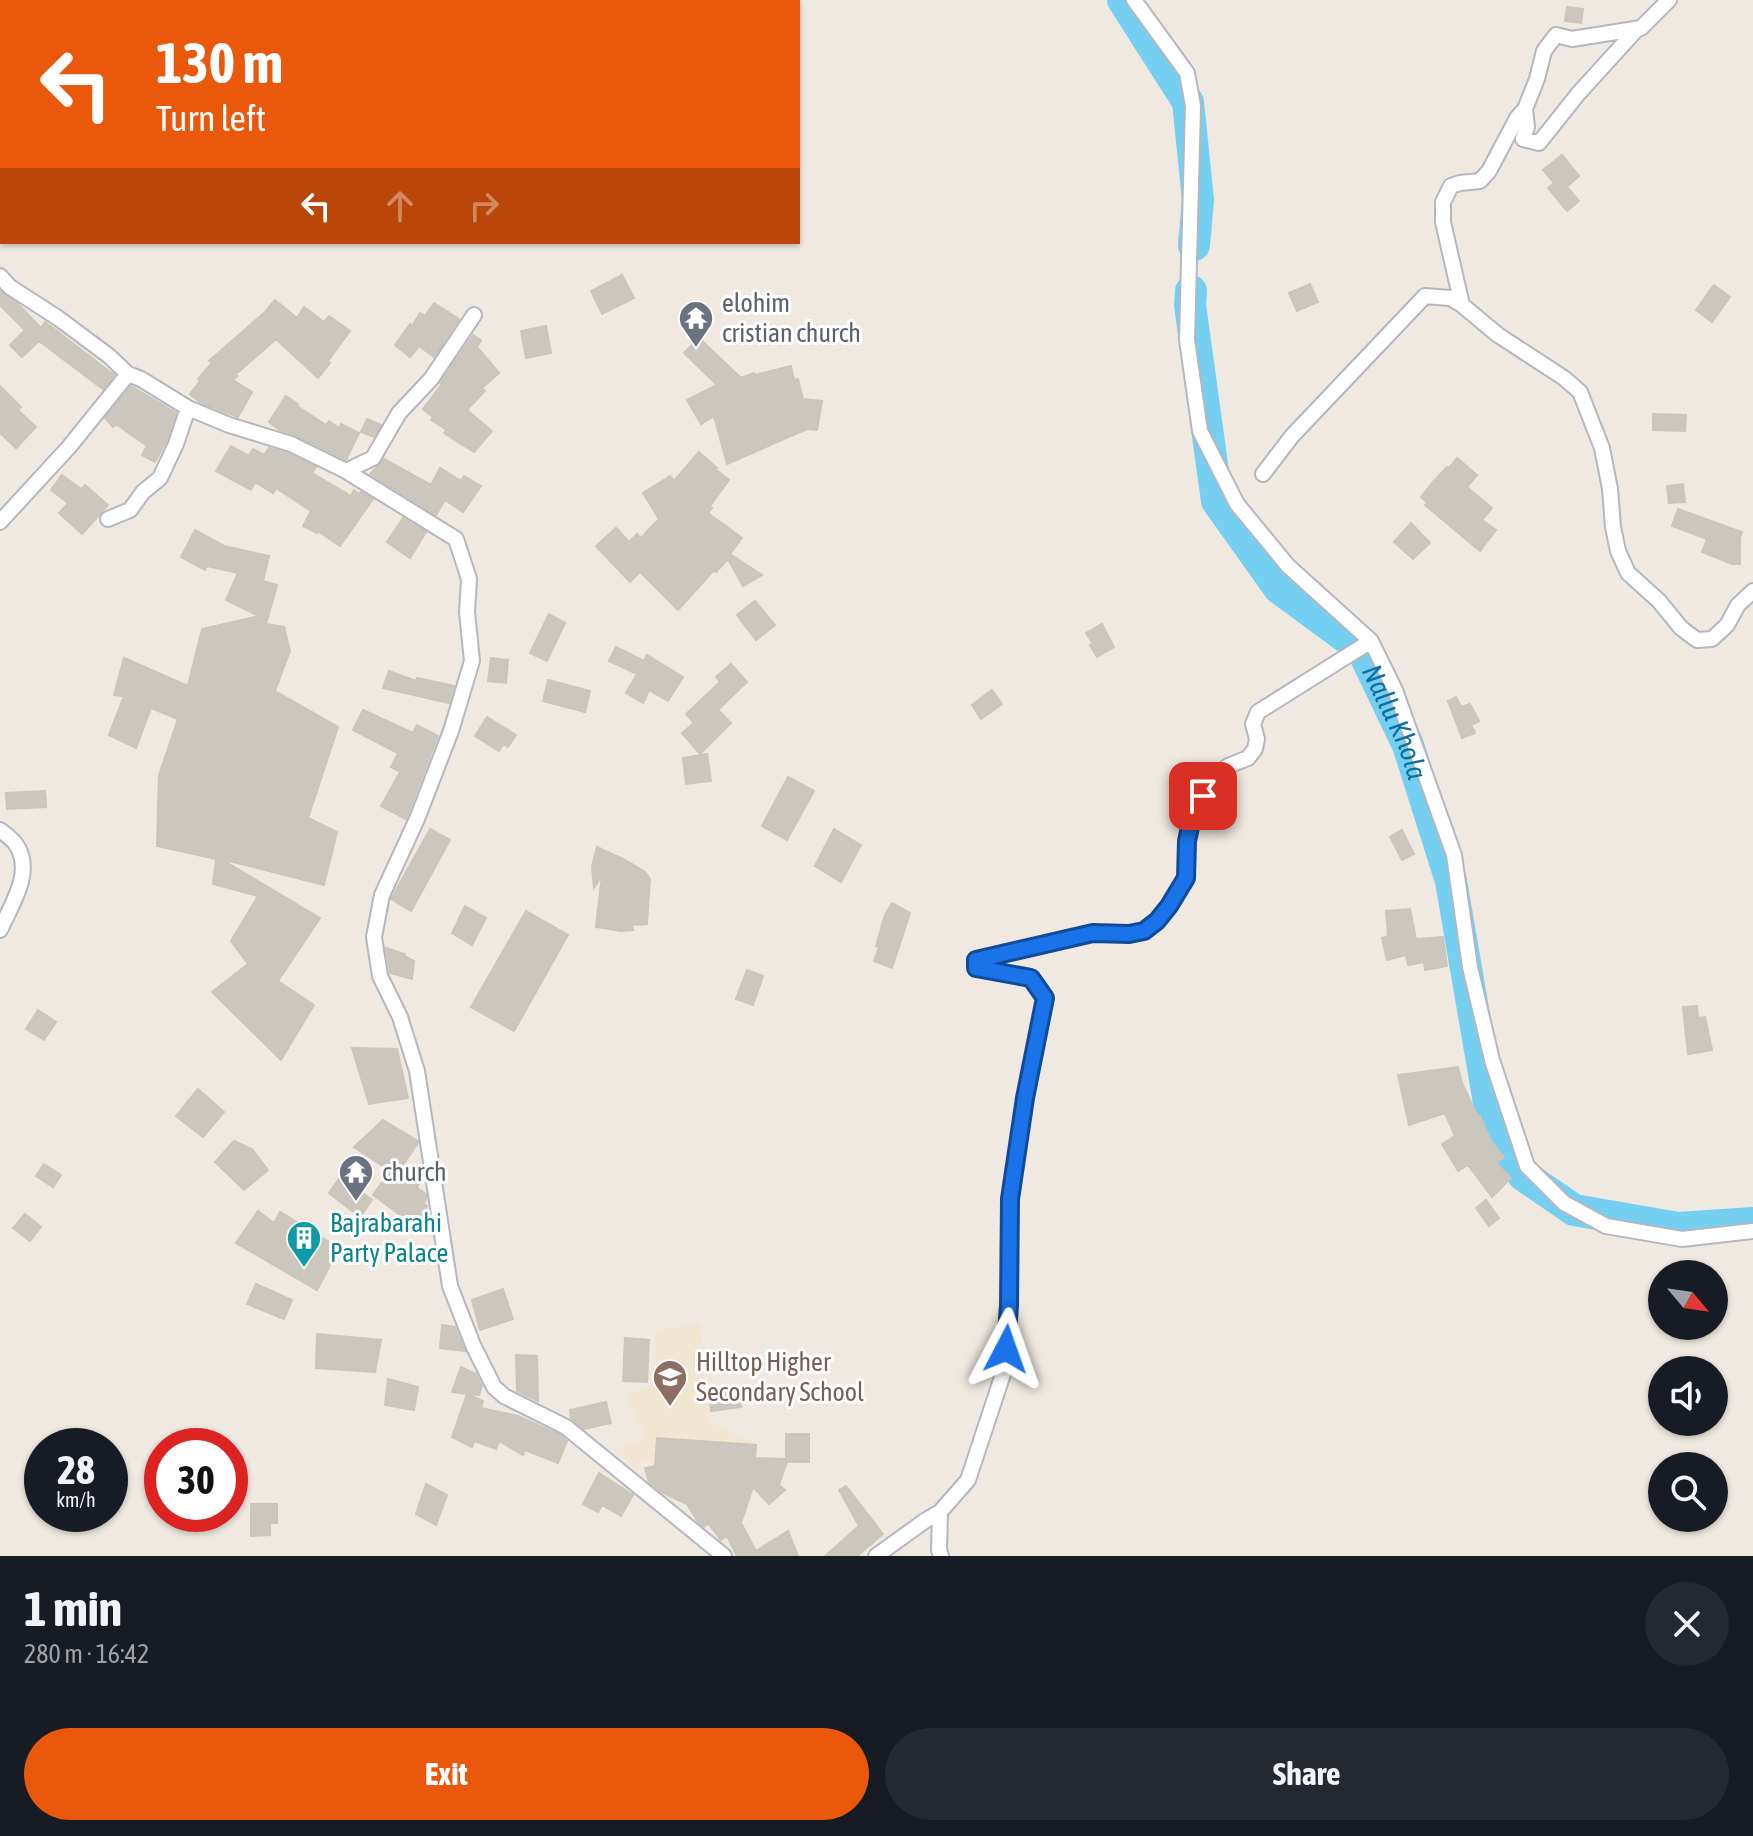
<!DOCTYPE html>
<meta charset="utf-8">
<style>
:root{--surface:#171b24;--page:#242831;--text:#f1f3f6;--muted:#9ea1a6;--accent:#ea580c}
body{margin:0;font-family:"Asap Condensed",sans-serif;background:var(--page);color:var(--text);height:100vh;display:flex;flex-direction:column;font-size:30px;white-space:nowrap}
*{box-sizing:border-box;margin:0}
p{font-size:26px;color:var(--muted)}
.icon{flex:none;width:44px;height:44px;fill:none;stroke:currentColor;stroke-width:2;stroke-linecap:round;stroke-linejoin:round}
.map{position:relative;height:1556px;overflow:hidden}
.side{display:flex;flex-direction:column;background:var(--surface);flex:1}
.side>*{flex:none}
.top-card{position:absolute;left:0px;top:0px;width:800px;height:244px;box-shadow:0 2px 6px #0004;background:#ea580c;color:#fff;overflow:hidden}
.needle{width:52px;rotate:119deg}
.buttons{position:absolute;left:1648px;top:1260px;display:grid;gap:16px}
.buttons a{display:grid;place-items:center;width:80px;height:80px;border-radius:50%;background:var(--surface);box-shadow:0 2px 6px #0004;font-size:40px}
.speed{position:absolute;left:24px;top:1428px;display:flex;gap:16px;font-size:40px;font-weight:700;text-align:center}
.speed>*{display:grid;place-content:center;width:104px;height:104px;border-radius:50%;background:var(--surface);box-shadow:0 2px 6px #0004;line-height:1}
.speed small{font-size:20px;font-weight:400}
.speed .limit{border:12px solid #d22;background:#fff;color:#111}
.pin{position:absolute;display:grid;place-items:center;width:68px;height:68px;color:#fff;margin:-34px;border-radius:16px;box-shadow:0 4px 12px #0006}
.me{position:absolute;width:88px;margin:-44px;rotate:4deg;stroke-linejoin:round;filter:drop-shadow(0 0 6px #0008)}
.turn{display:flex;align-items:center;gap:28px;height:168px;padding:0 24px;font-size:36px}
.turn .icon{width:104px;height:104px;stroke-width:2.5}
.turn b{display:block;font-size:56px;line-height:68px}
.lanes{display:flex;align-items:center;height:76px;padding:0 24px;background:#0003;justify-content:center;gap:40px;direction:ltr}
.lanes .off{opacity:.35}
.round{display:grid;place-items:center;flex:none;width:84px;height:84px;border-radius:42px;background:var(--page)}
.head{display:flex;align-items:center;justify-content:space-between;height:136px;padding:0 24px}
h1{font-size:48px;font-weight:700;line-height:60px}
.cta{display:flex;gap:16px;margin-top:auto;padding:16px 24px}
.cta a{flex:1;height:92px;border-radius:48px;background:var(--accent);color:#fff;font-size:32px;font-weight:700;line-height:92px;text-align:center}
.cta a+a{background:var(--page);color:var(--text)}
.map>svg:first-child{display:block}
</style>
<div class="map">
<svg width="1753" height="1556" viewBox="0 0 1753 1556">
<rect width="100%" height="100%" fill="#efe9e1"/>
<path fill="#f0e6d1" d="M700,1324L709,1421L737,1436L759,1444L755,1463L665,1458L641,1463L638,1471L614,1450L647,1438L626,1394L656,1384L655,1330Z"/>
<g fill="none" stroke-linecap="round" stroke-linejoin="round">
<g stroke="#75cff0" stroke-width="32">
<path d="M1123,0L1188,102L1198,200L1194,245"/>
<path id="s1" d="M1191,291L1190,305L1217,501L1279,588L1362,649L1408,745L1451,881L1492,1120L1523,1175L1574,1210L1678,1228L1753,1223"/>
</g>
</g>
<path fill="#cbc7bf" stroke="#cbc5ba" stroke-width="2" d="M1567,7L1583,9L1581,23L1565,21Z
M1562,155L1579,176L1567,187L1579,201L1567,211L1548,188L1554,183L1543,170Z
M622,275L634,298L602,314L591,291Z
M1310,284L1318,302L1297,311L1289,293Z
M1714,285L1730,297L1712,322L1696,310Z
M0,291L17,303L41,328L45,322L114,375L103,389L39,341L22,357L10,345L25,330L0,305Z
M275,300L297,318L304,307L324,322L329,316L350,331L328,361L330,363L318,378L276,339L235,375L237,376L233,380L252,392L238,417L201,403L190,394L200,381L198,379L212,363L209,361L265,312Z
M434,303L459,319L434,357L419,346L410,357L395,345L410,324L412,326L420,313L425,316Z
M546,326L551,353L526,358L521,331Z
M473,335L481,340L477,347L499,373L482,388L485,391L467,410L492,431L474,452L444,433L447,430L431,420L433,417L423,409L442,384L440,383Z
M699,338L741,378L754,373L755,375L791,366L794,380L798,379L803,399L822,401L817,430L807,429L727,464L714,416L701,424L687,400L717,385L684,353Z
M0,386L21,407L18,410L36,427L16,448L0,433Z
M131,386L176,413L167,440L155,462L142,455L147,446L116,424L113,427L105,418Z
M286,396L298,404L297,406L326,425L329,421L339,428L341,424L359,433L346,460L295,435L280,430L269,422Z
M1653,414L1686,415L1685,431L1653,430Z
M367,419L381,425L374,437L361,432Z
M231,446L249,456L253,449L264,455L269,448L287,453L316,467L312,473L351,496L354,490L359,494L361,492L373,499L340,546L318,531L317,533L303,526L311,511L276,488L273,493L255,482L251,490L216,471Z
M699,452L717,468L715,469L729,480L710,506L712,508L708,513L742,538L730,554L762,575L743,586L728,559L716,572L714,570L678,610L640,572L630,582L596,546L616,528L629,542L637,534L641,538L659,519L643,493L670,476L674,481Z
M1457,458L1477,475L1467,487L1492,508L1482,520L1496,530L1480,551L1425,505L1427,502L1421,497L1433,482L1447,467L1449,468Z
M384,459L431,485L440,468L461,481L464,476L481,486L463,512L445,500L436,515L370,474Z
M62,475L81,489L85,485L108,505L82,534L59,513L68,503L51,490Z
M1683,484L1685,502L1669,503L1667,486Z
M1678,509L1742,532L1740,538V564H1732L1702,552L1707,539L1672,526Z
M403,518L426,532L410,558L387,542Z
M1411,523L1430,543L1413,559L1394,542Z
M195,530L224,546L269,556L263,581L277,585L266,624L284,627L290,651L275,691L338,727L308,818L337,832L324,885L221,859L320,918L278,981L314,1005L281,1060L212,992L248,964L231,941L258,896L213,884L216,859L157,846L159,775L178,719L151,708L136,748L109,735L124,696L114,695L124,658L188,686L202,629L259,616L226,600L238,573L207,566L205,570L181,557Z
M755,601L775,625L756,640L737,615Z
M549,614L565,623L547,661L530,653Z
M1102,624L1114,647L1097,657L1090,645L1093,644L1086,633Z
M616,647L644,661L647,655L683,677L668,701L649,690L643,703L626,693L637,674L609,661Z
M491,658L508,660L506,683L488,681Z
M731,664L747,682L718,710L731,723L700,754L682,733L694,723L686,714L720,682L716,677Z
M389,671L416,681L417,678L454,686L449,703L383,688Z
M548,680L590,691L585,712L543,701Z
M992,690L1002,704L981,719L972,705Z
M1456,697L1461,707L1470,704L1479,721L1471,725L1475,733L1462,738L1448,701Z
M363,710L413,733L417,725L438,736L406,819L381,806L400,772L391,767L398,753L353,730Z
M487,717L516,735L508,747L503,744L499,751L475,736Z
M707,754L711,781L686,784L683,758Z
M788,777L814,791L787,840L762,826Z
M45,791L46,807L7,809L6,793Z
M430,829L450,840L411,911L391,899Z
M834,829L861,845L841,882L815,866Z
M1402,830L1414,854L1402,860L1390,837Z
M597,847L625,860L645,872L650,879L647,924L632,925L633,930L621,931L596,927L602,875L594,888L592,866Z
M892,903L910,913L892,968L874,961L879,947L876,946L885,915Z
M465,906L486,918L472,945L452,933Z
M1410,909L1416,939L1443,937L1447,966L1425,970L1424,962L1408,965L1406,955L1387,960L1382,938L1388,936L1386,911Z
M526,911L568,935L514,1031L471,1007Z
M386,948L405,954L404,956L414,961L412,979L390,973Z
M747,970L763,976L753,1005L736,999Z
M1697,1006L1698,1018L1705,1017L1712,1050L1688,1054L1683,1007Z
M38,1010L56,1022L44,1040L26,1029Z
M352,1048L397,1049L408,1098L369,1104Z
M1458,1067L1462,1083L1478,1117L1480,1116L1491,1141L1504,1157L1496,1163L1511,1178L1492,1197L1468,1165L1458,1171L1442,1144L1455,1136L1445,1113L1409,1125L1398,1075Z
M198,1089L224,1112L203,1137L176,1116Z
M383,1120L418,1141V1143L399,1171L419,1183L417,1188L426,1194V1199L423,1204L427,1206L414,1225L373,1195L390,1171L354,1147Z
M234,1141L252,1149L268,1170L244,1190L215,1162Z
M44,1164L61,1175L53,1187L36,1176Z
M341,1176L372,1200L360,1217L329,1193Z
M1486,1200L1499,1218L1489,1226L1476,1208Z
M258,1211L274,1223L280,1212L339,1248L317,1290L236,1243Z
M25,1214L41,1227L30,1241L13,1228Z
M256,1284L292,1300L284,1319L247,1304Z
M503,1289L513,1319L480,1330L472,1300Z
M442,1325L455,1327L465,1351L440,1348Z
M317,1334L381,1340L375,1372L316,1368Z
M625,1338L649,1340L647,1382L623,1381Z
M516,1355L537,1356L538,1401L517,1391Z
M461,1367L476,1374L482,1386L479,1395L467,1394L483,1401L481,1408L518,1416L558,1434L567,1441L558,1463L525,1450L523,1455L499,1441L496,1449L474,1441L472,1447L452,1437L467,1394L452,1392Z
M388,1379L418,1387L414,1410L385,1405Z
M739,1390L741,1407L711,1411L709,1394Z
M606,1402L611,1423L584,1429L571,1418L570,1410Z
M786,1434H809V1462H787L779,1485L785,1490L769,1504L753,1487L741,1523L756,1551L788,1531L798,1556H737L727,1536L721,1540L708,1523L704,1527L698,1522L687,1504L663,1493L649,1482L645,1468L655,1466L657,1438L756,1445L755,1458L786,1459Z
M599,1473L633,1495L621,1516L602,1505L598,1512L583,1504Z
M426,1484L447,1495L436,1525L416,1514Z
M846,1486L883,1534L857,1556H825L859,1526L839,1490Z
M251,1504H277V1523H270V1535L251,1536Z"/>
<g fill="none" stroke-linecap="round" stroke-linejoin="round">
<g stroke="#b4b7c1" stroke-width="18">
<path id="minor" d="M1134,0L1187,73L1193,106L1187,340L1200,431L1237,504L1288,566L1371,641L1395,690L1454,855L1470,967L1492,1060L1527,1166L1564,1203L1606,1226L1682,1239L1753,1231
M1525,109L1527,127L1523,139L1539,143L1578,94L1637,29
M0,276L10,287L58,318L109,356L128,374L141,379L188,408L229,425L291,444L346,471L456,539L469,579L467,612L472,661L451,731L417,819L382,895L374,937L380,976L400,1017L417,1071L450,1286L473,1345L494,1387L504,1396L566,1427L724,1556
M1462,305L1443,222V202L1451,186L1460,183L1480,181L1489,171L1517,118L1525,109L1537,79L1544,51L1556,35L1572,39L1641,28L1669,0
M346,471L373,458L399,413L431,379L474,315
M1263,474L1292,436L1425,296L1450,298L1462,305L1498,335L1564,378L1580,392L1602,448L1610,489L1613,527L1618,551L1628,573L1659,601L1681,628L1697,640L1712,639L1727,625L1738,605L1753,591
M108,519L130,510L143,492L160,478L176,444L188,408
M0,522L69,447L128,374
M0,830C5,834 11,838 15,843C35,870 12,904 0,930
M940,1512L939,1550L941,1556
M876,1556L926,1520L940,1512L968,1480L1004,1371L1009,1305L1010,1199L1025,1098L1045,998L1031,978L976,968V960L1093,933L1129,934L1144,931L1157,921L1169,906L1186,878L1187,841L1193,813L1213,778L1228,766L1248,758L1255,749L1257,739L1253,724L1258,712L1371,641"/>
</g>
<use href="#minor" stroke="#fff" stroke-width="14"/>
</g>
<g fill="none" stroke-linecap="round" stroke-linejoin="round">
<g stroke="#114b97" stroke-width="20">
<path id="route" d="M1006,1349L1009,1305L1010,1199L1025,1098L1045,998L1031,978L976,968V960L1093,933L1129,934L1144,931L1157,921L1169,906L1186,878L1187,841L1193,813L1203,796"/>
</g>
<use href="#route" stroke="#1a73e8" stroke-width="14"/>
</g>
<defs>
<g id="temple-pin" transform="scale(1.8)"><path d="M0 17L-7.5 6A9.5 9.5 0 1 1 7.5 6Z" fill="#6b7280" stroke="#fff"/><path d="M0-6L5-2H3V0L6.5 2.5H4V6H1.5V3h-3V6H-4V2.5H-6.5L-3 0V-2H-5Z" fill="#fff"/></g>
<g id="building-pin" transform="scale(1.8)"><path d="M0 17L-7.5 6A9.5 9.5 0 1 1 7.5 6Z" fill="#0f9aa8" stroke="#fff"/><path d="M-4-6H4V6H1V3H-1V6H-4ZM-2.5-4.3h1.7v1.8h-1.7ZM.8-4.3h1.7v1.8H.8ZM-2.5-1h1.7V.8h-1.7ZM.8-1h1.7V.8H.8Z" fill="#fff"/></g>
<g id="school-pin" transform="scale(1.8)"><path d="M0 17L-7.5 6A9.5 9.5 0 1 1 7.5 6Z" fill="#8d6e63" stroke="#fff"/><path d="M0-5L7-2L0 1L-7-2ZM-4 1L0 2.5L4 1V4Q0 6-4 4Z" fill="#fff"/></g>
</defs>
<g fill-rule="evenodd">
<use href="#temple-pin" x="696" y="318"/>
<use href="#temple-pin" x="356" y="1172"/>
<use href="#building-pin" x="304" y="1238"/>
<use href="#school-pin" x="670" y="1377"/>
</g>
<g text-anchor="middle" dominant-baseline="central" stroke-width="6" stroke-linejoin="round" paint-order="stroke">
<g font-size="26" fill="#5b616d" stroke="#fff" text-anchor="start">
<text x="722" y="303">elohim<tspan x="722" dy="30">cristian church</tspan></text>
<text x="382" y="1172">church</text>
</g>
<g font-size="26" fill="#0d838f" stroke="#fff" text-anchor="start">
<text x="330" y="1223">Bajrabarahi<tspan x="330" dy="30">Party Palace</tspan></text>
</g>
<g font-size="26" fill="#785e54" stroke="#fff" text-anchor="start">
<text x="696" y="1362">Hilltop Higher<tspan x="696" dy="30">Secondary School</tspan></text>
</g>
<g font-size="28" font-style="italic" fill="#0d6fa3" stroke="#fff">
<text stroke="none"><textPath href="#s1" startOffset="502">Nallu Khola</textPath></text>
</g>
</g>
</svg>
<div class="buttons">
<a><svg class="needle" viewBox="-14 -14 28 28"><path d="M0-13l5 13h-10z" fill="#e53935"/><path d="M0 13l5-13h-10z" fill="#9ea1a6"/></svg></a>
<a><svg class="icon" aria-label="sound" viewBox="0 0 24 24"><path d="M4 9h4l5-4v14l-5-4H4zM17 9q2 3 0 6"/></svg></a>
<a><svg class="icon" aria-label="search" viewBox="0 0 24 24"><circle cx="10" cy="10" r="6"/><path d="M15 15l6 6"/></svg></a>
</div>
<div class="speed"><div>28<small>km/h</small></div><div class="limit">30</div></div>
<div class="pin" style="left:1203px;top:796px;background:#d93025"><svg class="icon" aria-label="arrive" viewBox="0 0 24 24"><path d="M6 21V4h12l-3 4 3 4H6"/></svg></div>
<svg class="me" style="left:1006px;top:1349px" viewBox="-20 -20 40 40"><path d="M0-17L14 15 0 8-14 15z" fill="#1a73e8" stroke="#fff" stroke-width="4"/></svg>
<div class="top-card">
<div class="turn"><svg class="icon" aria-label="left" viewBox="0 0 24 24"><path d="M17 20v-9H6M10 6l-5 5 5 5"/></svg><div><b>130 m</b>Turn left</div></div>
<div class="lanes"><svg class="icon" aria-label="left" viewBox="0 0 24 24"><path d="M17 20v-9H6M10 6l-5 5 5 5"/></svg><svg class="icon off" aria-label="ahead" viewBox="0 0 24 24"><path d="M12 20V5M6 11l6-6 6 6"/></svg><svg class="icon off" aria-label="right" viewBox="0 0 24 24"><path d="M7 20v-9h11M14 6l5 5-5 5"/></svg></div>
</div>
</div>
<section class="side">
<div class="head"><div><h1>1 min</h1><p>280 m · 16:42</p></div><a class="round"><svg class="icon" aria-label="close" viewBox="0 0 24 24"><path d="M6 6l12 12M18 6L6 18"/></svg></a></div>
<div class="cta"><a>Exit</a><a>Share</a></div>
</section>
